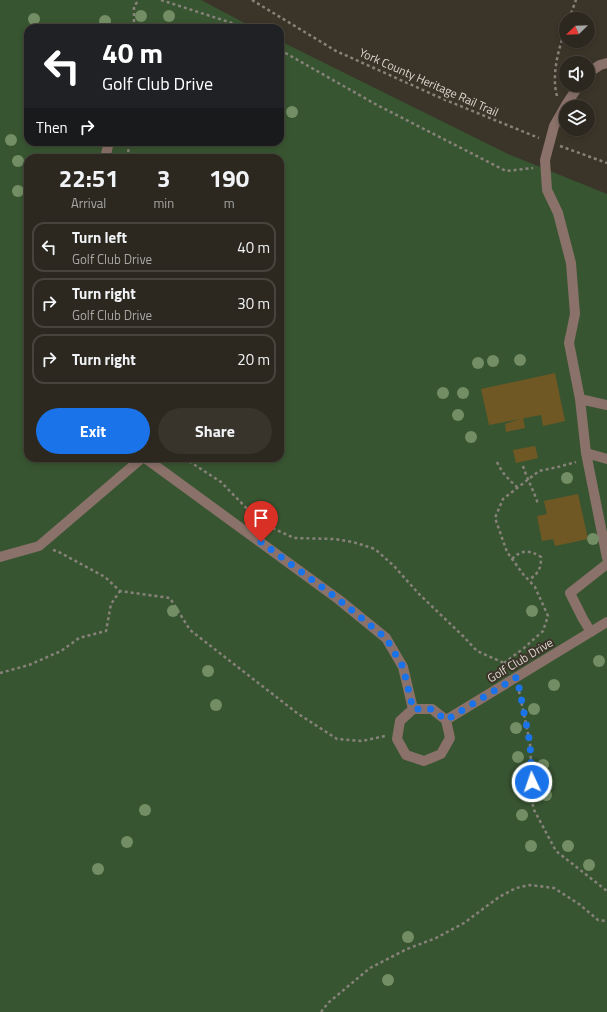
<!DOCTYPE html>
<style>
:root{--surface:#2c281f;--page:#38342c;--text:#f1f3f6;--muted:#a6a6a4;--line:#48443d;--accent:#1a73e8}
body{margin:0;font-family:"Titillium Web",sans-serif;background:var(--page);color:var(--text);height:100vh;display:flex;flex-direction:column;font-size:15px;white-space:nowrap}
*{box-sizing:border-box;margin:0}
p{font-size:13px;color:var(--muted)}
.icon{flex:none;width:22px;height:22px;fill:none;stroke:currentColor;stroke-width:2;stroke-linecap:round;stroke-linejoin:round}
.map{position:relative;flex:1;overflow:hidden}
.details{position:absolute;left:24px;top:154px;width:260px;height:308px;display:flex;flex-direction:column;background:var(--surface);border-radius:12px;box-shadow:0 2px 6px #0003,0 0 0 1px var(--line)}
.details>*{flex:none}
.banner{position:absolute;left:24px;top:24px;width:260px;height:122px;border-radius:12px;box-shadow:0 2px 6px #0003,0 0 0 1px var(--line);background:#202124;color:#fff;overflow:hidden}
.needle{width:26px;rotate:247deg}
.controls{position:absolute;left:559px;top:12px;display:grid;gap:8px}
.controls a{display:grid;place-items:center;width:36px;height:36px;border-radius:50%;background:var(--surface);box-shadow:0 2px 6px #0003,0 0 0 1px var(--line);font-size:20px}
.pin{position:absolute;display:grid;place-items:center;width:34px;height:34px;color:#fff;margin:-41px -17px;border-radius:50% 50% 50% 0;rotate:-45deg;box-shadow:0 0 4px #0007}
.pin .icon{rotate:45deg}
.me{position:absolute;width:44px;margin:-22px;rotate:357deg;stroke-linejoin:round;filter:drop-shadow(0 0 3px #0008)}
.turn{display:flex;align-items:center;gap:14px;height:84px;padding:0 12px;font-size:18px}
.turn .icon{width:52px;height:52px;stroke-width:2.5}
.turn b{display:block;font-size:28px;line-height:34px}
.then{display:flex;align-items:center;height:38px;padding:0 12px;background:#0003;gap:8px;font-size:15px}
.eta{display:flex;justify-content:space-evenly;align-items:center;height:68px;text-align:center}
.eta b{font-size:24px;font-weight:700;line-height:28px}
.action{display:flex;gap:8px;margin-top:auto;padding:8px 12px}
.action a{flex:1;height:46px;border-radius:24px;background:var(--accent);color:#fff;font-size:16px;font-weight:700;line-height:46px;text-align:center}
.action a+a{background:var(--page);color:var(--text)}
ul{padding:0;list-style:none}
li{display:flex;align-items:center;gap:12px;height:50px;margin:0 8px 6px;padding:0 4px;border:2px solid var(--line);border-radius:12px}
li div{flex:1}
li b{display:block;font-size:15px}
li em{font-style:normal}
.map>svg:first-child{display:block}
</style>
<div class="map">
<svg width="607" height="1012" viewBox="0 0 607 1012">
<rect width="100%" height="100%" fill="#3b3529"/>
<path fill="#385531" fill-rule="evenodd" d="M0,0H201L254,28H28V142H280V41L508,154L607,194V1012H0ZM28,158H280V458H28Z"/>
<path fill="#705824" d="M555,373L565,421L543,426L541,415L489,425L481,389Z
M523,418L525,428L506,432L505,424Z
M535,446L538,458L516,463L513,450Z
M578,494L588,539L555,546L553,539L542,541L537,516L547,514L544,501Z"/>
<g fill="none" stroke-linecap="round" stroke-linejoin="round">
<path stroke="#878279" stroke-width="2.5" stroke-dasharray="3 3" stroke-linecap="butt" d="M161,0L235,24L241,28
M252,0L336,51L443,99L539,138
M569,19L576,0
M134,28V6L139,0
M280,50L377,105L506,171L533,168
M557,96C551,75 559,47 566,28
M560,146L607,163
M127,158L130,142
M184,458L221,482L261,523L294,538L335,539L353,542L375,549L394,566L419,594L463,636L477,651L504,663L508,668
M497,462C502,473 509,480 517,487
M523,466C527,479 534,491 538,504
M53,550L57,551L105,577L120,591L170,598L190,630L297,713L337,739L362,741L385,736
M512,559C522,549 530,550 541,557C541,570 538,573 529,580
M504,663L524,648L543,631L548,616L535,587L523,574L507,552L495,518L503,499L539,471L558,467L576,462
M0,673L29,665L61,651L79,638L106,631L111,604L120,591
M519,691L530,743L533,808L556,851L607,891
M321,1012L328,1003L370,968L407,949L436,938L464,923L499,897L516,888L530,885L554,888L579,904L598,920L607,921"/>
<path stroke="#8a7169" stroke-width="10" d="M588,73L600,65L607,63
M579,85L566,105L554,126L545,160L547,190L558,213L571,263L575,314L569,343L580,399
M105,158L109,142
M607,405L580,399L586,453L607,459
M586,453L607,558
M145,458L338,599L386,638L403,667L413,709
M0,557L39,546L142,458
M591,632L583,619L570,593L607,564
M413,709H432L446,720L450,738L441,754L424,761L406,755L397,739L400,721Z
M446,720L607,622"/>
</g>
<g fill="#738e64">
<circle cx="141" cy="16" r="6"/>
<circle cx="169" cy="16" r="6"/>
<circle cx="34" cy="19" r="6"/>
<circle cx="105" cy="21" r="6"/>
<circle cx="292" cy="112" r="6"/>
<circle cx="11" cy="140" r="6"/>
<circle cx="18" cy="161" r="6"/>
<circle cx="18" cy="191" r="6"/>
<circle cx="520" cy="360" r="6"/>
<circle cx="493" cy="361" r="6"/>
<circle cx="478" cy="363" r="6"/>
<circle cx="443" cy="393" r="6"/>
<circle cx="463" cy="393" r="6"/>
<circle cx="458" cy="415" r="6"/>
<circle cx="471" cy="437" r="6"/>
<circle cx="567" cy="478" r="6"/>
<circle cx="593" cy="539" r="6"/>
<circle cx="173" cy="611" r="6"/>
<circle cx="532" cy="611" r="6"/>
<circle cx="599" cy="661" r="6"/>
<circle cx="208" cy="671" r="6"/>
<circle cx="554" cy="685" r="6"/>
<circle cx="216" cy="705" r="6"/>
<circle cx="534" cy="709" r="6"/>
<circle cx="516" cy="728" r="6"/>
<circle cx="518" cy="757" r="6"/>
<circle cx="543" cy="765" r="6"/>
<circle cx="522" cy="784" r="6"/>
<circle cx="546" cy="795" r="6"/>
<circle cx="145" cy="810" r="6"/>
<circle cx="522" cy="815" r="6"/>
<circle cx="127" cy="842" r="6"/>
<circle cx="531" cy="846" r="6"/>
<circle cx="568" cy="846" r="6"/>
<circle cx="589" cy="865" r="6"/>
<circle cx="98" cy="869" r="6"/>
<circle cx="408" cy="937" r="6"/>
<circle cx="388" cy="980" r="6"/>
</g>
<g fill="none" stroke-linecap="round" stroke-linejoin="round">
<path stroke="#1a73e8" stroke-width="7" stroke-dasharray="0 12.6" d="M261,542L338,599L386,638L403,667L413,709H432L446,720L517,677L530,743L532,782"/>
</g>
<g text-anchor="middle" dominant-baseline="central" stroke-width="4" stroke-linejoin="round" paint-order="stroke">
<g font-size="12" fill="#dad6cf" stroke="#3b3529">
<text transform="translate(429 82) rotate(24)">York County Heritage Rail Trail</text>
<text transform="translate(520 660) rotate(-31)">Golf Club Drive</text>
</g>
</g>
</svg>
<div class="controls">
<a><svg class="needle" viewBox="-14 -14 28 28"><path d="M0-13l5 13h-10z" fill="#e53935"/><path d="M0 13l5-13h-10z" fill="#a6a6a4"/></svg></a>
<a><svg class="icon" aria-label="sound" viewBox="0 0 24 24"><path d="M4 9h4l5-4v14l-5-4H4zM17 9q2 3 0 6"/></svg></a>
<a><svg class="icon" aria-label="layers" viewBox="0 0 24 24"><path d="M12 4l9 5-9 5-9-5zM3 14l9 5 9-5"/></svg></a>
</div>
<div class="pin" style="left:261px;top:542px;background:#d93025"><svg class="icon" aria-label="arrive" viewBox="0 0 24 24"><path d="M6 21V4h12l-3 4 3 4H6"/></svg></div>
<svg class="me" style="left:532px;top:782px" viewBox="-20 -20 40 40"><circle r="17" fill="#1a73e8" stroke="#fff" stroke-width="3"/><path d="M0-11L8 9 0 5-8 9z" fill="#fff"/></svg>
<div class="banner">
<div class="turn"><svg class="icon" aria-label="left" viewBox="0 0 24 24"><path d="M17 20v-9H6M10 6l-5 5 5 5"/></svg><div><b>40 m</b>Golf Club Drive</div></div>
<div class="then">Then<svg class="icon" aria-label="right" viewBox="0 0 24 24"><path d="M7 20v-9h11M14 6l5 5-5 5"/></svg></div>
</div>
<section class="details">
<div class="eta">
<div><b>22:51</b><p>Arrival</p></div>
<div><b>3</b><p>min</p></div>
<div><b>190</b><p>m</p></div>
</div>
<ul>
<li><svg class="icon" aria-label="left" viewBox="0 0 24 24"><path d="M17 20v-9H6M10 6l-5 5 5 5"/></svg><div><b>Turn left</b><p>Golf Club Drive</p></div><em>40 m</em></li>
<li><svg class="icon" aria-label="right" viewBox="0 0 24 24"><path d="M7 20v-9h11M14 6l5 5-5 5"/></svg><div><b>Turn right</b><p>Golf Club Drive</p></div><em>30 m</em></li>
<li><svg class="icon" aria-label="right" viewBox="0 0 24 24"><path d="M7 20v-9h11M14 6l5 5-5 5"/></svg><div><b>Turn right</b></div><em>20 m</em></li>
</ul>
<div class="action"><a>Exit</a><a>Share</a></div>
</section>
</div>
